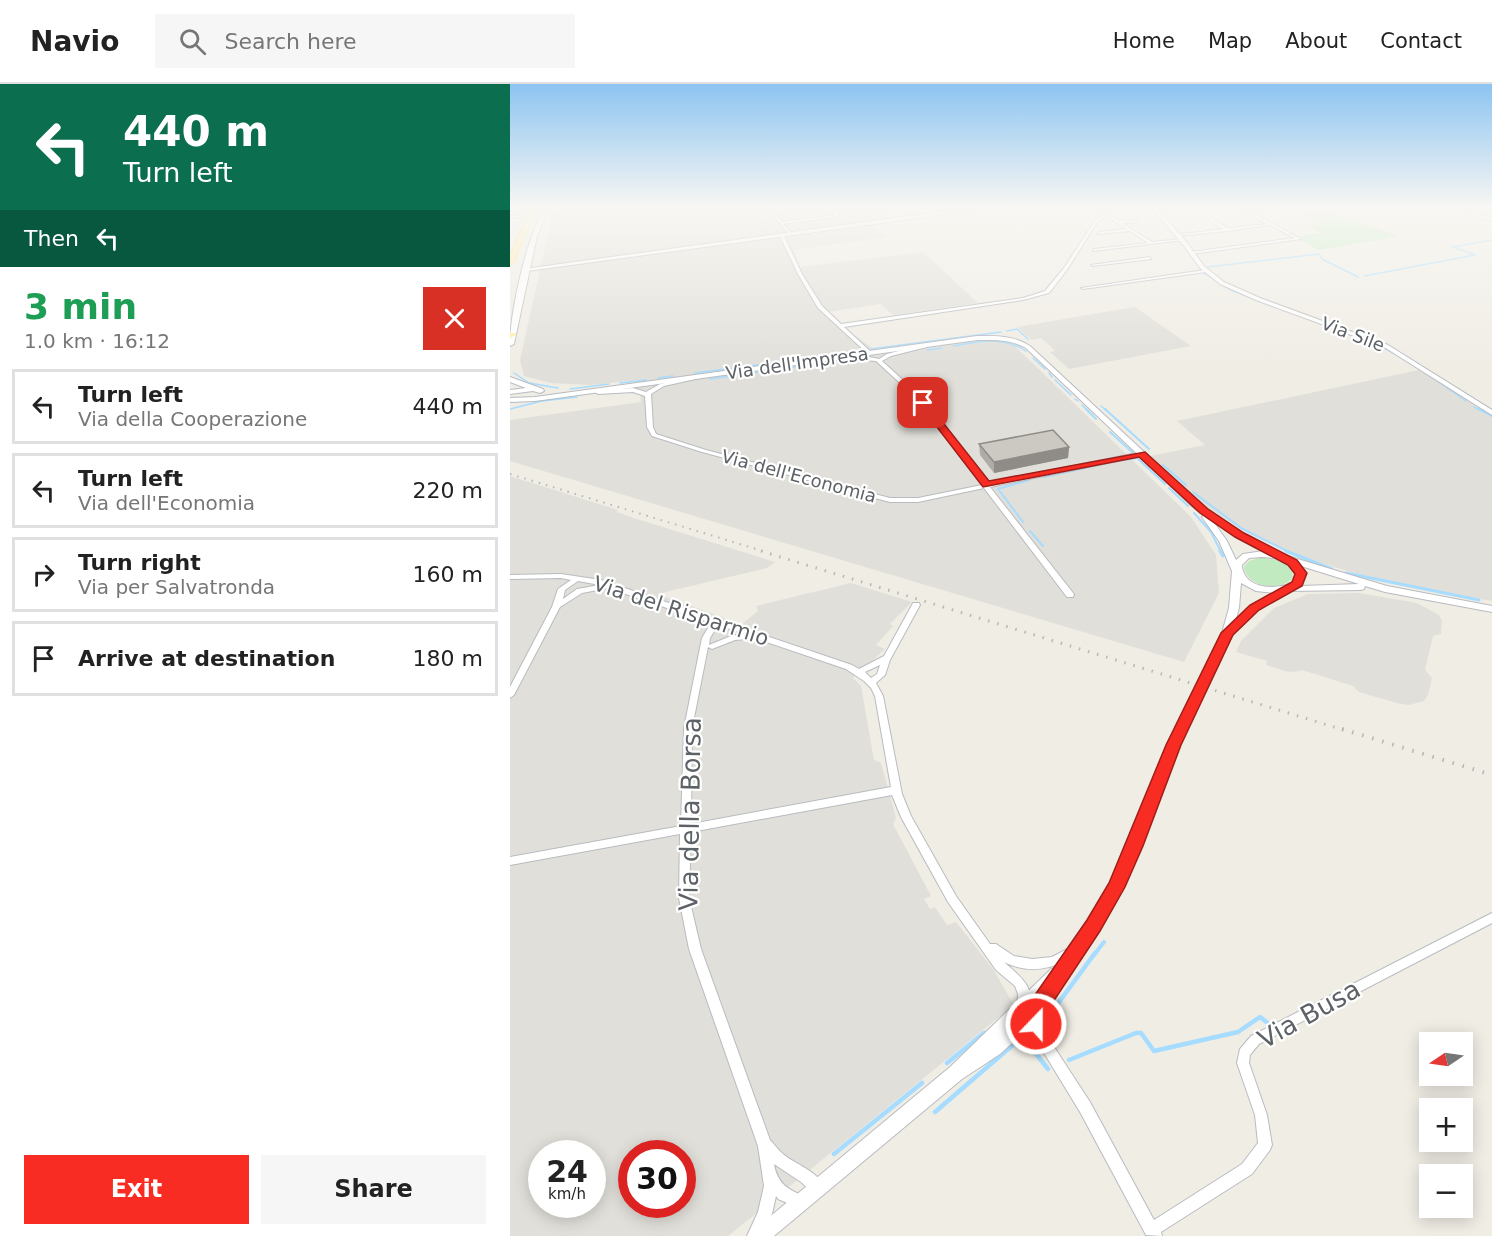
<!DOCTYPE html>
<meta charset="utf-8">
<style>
:root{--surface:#fff;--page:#f6f6f6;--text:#222;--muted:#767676;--line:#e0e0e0;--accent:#f82c23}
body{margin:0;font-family:"DejaVu Sans",sans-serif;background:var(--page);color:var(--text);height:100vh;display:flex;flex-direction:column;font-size:22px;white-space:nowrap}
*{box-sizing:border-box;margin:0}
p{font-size:20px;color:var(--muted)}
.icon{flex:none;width:33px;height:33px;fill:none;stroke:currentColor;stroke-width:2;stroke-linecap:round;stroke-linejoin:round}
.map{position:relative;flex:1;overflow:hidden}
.drawer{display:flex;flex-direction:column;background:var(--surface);width:510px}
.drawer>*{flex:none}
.hud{background:#0b6e4f;color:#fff;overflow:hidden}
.needle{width:39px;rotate:257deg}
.buttons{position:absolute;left:909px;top:948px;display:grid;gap:12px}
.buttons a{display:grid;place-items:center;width:54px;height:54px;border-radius:0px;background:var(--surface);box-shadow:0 3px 15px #0003;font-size:30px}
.speed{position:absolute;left:18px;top:1056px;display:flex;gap:12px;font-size:30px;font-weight:700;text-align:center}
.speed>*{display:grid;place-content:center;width:78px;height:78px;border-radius:50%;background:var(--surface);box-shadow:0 3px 15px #0003;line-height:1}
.speed small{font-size:15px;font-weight:400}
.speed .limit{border:9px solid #d22;background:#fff;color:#111}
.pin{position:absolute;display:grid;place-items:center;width:51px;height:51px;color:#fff;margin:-26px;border-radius:12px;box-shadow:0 3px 9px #0006}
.me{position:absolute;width:66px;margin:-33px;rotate:22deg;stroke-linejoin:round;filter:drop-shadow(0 0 4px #0008)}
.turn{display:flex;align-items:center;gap:21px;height:126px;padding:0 24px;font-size:27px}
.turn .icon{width:78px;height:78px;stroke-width:2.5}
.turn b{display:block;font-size:42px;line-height:51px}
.then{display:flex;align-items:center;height:57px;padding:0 24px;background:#0003;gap:12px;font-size:22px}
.round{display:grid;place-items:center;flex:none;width:63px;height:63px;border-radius:0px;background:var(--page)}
.overview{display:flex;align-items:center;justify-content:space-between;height:102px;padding:0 24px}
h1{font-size:36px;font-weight:600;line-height:45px;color:#1e9e55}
.action{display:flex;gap:12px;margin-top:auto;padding:12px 24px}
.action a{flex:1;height:69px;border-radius:0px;background:var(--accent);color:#fff;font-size:24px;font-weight:600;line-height:69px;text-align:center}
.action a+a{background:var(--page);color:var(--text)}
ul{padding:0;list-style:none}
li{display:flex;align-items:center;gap:18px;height:75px;margin:0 12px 9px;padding:0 12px;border:3px solid var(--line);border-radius:0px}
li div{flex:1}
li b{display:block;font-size:22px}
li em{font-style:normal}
header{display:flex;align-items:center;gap:36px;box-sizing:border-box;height:84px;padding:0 30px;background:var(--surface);border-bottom:2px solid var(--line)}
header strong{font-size:28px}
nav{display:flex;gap:33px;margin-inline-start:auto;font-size:21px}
.search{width:420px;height:54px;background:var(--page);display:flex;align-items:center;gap:15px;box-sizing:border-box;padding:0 21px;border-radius:0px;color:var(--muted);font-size:22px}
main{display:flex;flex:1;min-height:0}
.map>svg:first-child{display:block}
</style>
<header>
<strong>Navio</strong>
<div class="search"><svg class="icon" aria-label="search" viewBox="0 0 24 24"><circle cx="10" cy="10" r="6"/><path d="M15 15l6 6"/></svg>Search here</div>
<nav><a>Home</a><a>Map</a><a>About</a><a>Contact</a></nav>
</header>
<main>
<section class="drawer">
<div class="hud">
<div class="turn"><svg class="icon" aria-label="left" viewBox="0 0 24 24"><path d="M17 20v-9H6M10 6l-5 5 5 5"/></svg><div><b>440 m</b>Turn left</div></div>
<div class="then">Then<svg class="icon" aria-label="left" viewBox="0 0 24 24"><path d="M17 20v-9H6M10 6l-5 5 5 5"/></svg></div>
</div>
<div class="overview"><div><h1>3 min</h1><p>1.0 km · 16:12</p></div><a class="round" style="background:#d93025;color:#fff"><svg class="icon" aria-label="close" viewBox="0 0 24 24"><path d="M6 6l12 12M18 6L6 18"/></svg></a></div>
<ul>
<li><svg class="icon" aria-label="left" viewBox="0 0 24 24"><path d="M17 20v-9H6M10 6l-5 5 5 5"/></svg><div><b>Turn left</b><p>Via della Cooperazione</p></div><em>440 m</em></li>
<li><svg class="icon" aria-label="left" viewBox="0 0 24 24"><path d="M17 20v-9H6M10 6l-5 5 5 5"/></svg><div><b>Turn left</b><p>Via dell'Economia</p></div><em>220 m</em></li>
<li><svg class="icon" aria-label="right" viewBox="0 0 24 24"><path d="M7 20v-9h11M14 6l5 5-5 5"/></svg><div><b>Turn right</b><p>Via per Salvatronda</p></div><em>160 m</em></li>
<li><svg class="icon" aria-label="arrive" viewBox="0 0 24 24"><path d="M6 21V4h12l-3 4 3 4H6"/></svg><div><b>Arrive at destination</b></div><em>180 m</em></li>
</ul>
<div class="action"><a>Exit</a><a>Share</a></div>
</section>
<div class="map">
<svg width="982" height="1152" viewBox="0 0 982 1152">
<rect width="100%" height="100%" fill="#f0ede5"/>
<path fill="#e1dfd9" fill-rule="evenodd" d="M80,124H369L380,135L361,138L378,153L284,166L290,183L413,168L468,219L383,231L371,220L317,228L328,239L369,269L472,255L491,256L505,262L681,433L706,471L709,509L674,578L0,377V336L131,318L128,296L80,301L41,299L14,292L10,276L43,128Z
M625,223L681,262L559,285L540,268L545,267L537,259L531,254L522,256L507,243Z
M909,286L982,332V517L861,494L790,473L741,451L702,427L640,372L695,361L667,337Z
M0,392L108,426L107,428L124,434L265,478L257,484L147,510L232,540L248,527L246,522L341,499L402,518L380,540L383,542L366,561L375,565L343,594L351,602L364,676L371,679L386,734L383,740L421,812L414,815L420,825L425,823L437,841L446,838L483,885L504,921L218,1152H0ZM32,1070H82V1120H32ZM122,1070H172V1120H122Z
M849,509L907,519L929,531L932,537L931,550L923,552L915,586L922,594L918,611L914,617L899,621L890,620L849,608L843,602L792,586L784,588L775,587L756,581L757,577L726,568L731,557L764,524L798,510Z"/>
<path fill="#c1eac0" d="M817,128L889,152L808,166L787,153L810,149L799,142L810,140L792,131Z
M749,474C763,474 781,477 783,493C772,509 736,503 734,483L739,477Z"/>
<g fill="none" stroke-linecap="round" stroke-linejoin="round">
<path stroke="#a6dcff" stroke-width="1.5" d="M37,130L88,124
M26,131H29
M698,183L809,170L812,175L848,193
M694,189L723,207L765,223
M854,192L965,171L943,163L982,156
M497,247L507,245L518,255
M867,260L885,270
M444,262C469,257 493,252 516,267
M361,265L491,248
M417,266L432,264
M523,274L535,285
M304,281L331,277
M273,285L285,283
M4,289L19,299L48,304
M185,289L353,267
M539,289L542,293
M916,289L956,317
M148,294L163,292
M200,295L249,288
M545,296L561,311
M110,299L136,296
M60,305L99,300
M565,315L568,317
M572,321L578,327
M591,322L597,327
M964,323L972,327
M0,325L32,317L67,313"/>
<path stroke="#a6dcff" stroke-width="2" d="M576,325L586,335
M595,325L639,365
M969,325L982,332
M600,348L622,368
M627,374L655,400
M607,377L628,374
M653,381L676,401
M534,393L598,379
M659,404L678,422
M683,408L731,444L779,468
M684,429L701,448L711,468
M513,438L488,405L519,396
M520,447L533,462"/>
<path stroke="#a6dcff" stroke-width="3" d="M710,467L713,472
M776,467L822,485
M836,489L969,516"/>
<path stroke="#a6dcff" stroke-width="4" d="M584,871L594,858"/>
<path stroke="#a6dcff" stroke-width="4.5" d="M533,940L585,869
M559,976L626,949H631L644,967L728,948L750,933L759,940
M437,979L474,949
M425,1028L504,960L519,961L538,985
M324,1070L412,999"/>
<g stroke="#b8bbc0" stroke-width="2">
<path id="minor" d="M68,124H83L34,130L32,129Z
M260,124L272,138L325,131L320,124H324L329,132L273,140L281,149L279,150L257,124Z
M603,124H607L586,140L557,186L539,209L513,216L334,243L361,268L362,269L359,271L308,224L288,190L269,150L271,149L273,150L292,190L312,222L331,240L513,214L535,207L554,184L584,138Z
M728,124H733L791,155L682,170L681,168L785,154L759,141L718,147L667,152L665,151L713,145L703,139L696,130L698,129L705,137L718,144L757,140Z
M22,130L21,132L0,134V132Z
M601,133H603L609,137L628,136L627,138L612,139L642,158L672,155L674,156L583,167L584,165L638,159L620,147L588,150L589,148L617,145L601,135Z
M640,173L641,175L583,182L581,181Z
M695,186L696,188L573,205L571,204Z
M415,260L417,261V263L381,272L372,277L407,309L477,399L632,368L635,370L632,372L480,403L563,509L564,511L563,513H557L474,404L408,418H380L192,368L142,352L137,343L135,312L123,308L88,310L85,308L88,306L123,304L136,308L150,300L188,291L190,292V294L154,302L141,310L143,343L146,350L196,366L380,414H408L472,401L403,311L366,277L354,276H327L324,274L327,272H354L369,275L377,270Z
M51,490L91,496L342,581L349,585L374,572L402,521L403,519H409L410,521L380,576L375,591L366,599L373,612L392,710L401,732L446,812L480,860H486L504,872L522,875L542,873L563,862L567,863L569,867C565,873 560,875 554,878C533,887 514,888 494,878C509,892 527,902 517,926L513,928L509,926L507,922L508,910L505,902L486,886L438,818L391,733L382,711L181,748L179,814L191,865L260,1056C264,1060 268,1066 273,1070C286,1081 308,1087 315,1104L313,1109L308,1111L303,1109L291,1098L264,1080C267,1100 279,1106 296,1113L298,1118L296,1123L291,1125L268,1115L266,1112L262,1130L252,1152H237L248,1128L254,1102L248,1062L179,865L169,814L170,750L0,781V773L171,742L174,644L192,554L201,539L98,504L72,509L50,523L4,611L0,614V603L42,523L48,505L61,496L51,494L0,495V491ZM68,497L90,501L67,505L53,515L55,506ZM208,541L234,550L221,552L199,561L200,554ZM245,554L336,585L354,597L361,604L365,612L381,703L181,740L182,644L198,563L202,565L225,556ZM370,581L367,590L361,594L355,588Z
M982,829V839L749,960L740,971L739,979L757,1031L762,1061L760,1066L742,1090L651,1148L652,1152L636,1151L570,1028L531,964L514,955L500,952L498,948L500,944C507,941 515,943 522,946C519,938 519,931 523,922L527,920L531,922L533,926L531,937L535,949L580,1018L644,1136L732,1080L748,1059L745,1031L727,979L730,965L741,952Z"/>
</g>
<g stroke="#b8bbc0" stroke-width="2">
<path id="tertiary" d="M464,124H482L17,187L14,185L392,133Z
M642,124H647L678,160L694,182L714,198L750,214L878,261L982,326V331L874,263L746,216L710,200L690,184L674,162Z
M942,124H950L982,134V137Z
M467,252C486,252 503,251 520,262L689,419L732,449L771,470L877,502L982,522V528L875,508L855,502L854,505L851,506L776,507L775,510L748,526L722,548L670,661L627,774L601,826L546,911L528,935L490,970L452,995L264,1152H241L244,1146L440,983L541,885L547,884L591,818L613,774L658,661L712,549L719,524L722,487L709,457L692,433L694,431L683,423L516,264C500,255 485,256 467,256L25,317L0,318V314L25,313ZM703,437L726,453L753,467L733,470L726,476L717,457ZM751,473C766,473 777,477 786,489L784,498C766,507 733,505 732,481L739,474ZM791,482L849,500L792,502L796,489ZM731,499L746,507L764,509L742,522L726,535L729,524Z"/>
</g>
<g stroke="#b8bcc2" stroke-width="2">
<path id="secondary" d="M32,128L37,129L27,152L4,260L0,262C0,227 16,159 32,128Z
M0,293L33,305L34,307L30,309L23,307L0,310V306L16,304L0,298Z"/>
</g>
<g stroke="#fdc751" stroke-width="1">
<path id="primary" d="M21,124H27L3,180L0,182V172Z
M0,249H5L6,251L0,254Z"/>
</g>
<use href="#minor" fill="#fff" fill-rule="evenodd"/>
<use href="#tertiary" fill="#fff" fill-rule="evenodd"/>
<use href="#secondary" fill="#fff" fill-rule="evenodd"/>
<use href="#primary" fill="#ffeeab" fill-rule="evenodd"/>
<path stroke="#b6b7b8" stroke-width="2" stroke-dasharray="1.5 6" stroke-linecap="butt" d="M0,390L256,468"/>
<path stroke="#b6b7b8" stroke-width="3" stroke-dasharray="1.5 8" stroke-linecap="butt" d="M251,467L837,647"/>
<path stroke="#b6b7b8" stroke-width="4" stroke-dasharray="1.5 9" stroke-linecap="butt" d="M832,645L982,691"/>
</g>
<path fill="#afaca7" d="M469,360L559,363L558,374L484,389L470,371Z"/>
<path fill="#8f8c88" d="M559,363L558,374L484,389V378Z"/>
<path fill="#ccc8c2" stroke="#8f8c88" stroke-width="1.5" d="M543,346L559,363L484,378L469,360Z"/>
<linearGradient id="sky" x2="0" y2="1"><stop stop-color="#8dc4f1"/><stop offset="0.43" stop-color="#f8f7f3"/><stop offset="1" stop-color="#f8f7f3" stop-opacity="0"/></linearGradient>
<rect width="982" height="286" fill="url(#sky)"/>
<path fill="#f82c23" stroke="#a11d17" stroke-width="1.5" d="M410,317H416L479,397L635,368L698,425L734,449L787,476L797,489L792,502L749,526L723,551L671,661L633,762L615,803L590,847L537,927L533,947L526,949L519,947L516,940L520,918L577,836L599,799L656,661L711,549L740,521L782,498L785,490L778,481L725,453L690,429L629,373L473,403L410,321Z"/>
<g text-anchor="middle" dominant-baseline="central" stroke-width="4.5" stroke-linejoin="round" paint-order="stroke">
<g font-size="18" fill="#5d6267" stroke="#fff">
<text transform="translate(843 250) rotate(21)">Via Sile</text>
<text transform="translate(287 279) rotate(-8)">Via dell'Impresa</text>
<text transform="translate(289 392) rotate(15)">Via dell'Economia</text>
</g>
<g font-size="21" fill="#5d6267" stroke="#fff">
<text transform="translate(171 527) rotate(18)">Via del Risparmio</text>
</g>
<g font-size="26" fill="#5d6267" stroke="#fff">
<text transform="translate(180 730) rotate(-89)">Via della Borsa</text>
<text transform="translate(799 930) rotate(-29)">Via Busa</text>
</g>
</g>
</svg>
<div class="buttons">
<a><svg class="needle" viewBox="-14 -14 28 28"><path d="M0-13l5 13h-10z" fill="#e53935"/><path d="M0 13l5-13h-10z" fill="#767676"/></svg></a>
<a>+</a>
<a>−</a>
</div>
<div class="speed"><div>24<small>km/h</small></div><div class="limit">30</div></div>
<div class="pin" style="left:413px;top:319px;background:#d93025"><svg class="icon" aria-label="arrive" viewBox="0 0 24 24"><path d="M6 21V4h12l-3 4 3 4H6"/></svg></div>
<svg class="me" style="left:526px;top:940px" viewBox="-20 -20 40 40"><circle r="17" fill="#f82c23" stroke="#fff" stroke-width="3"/><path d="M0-11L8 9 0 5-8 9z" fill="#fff"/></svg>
</div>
</main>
